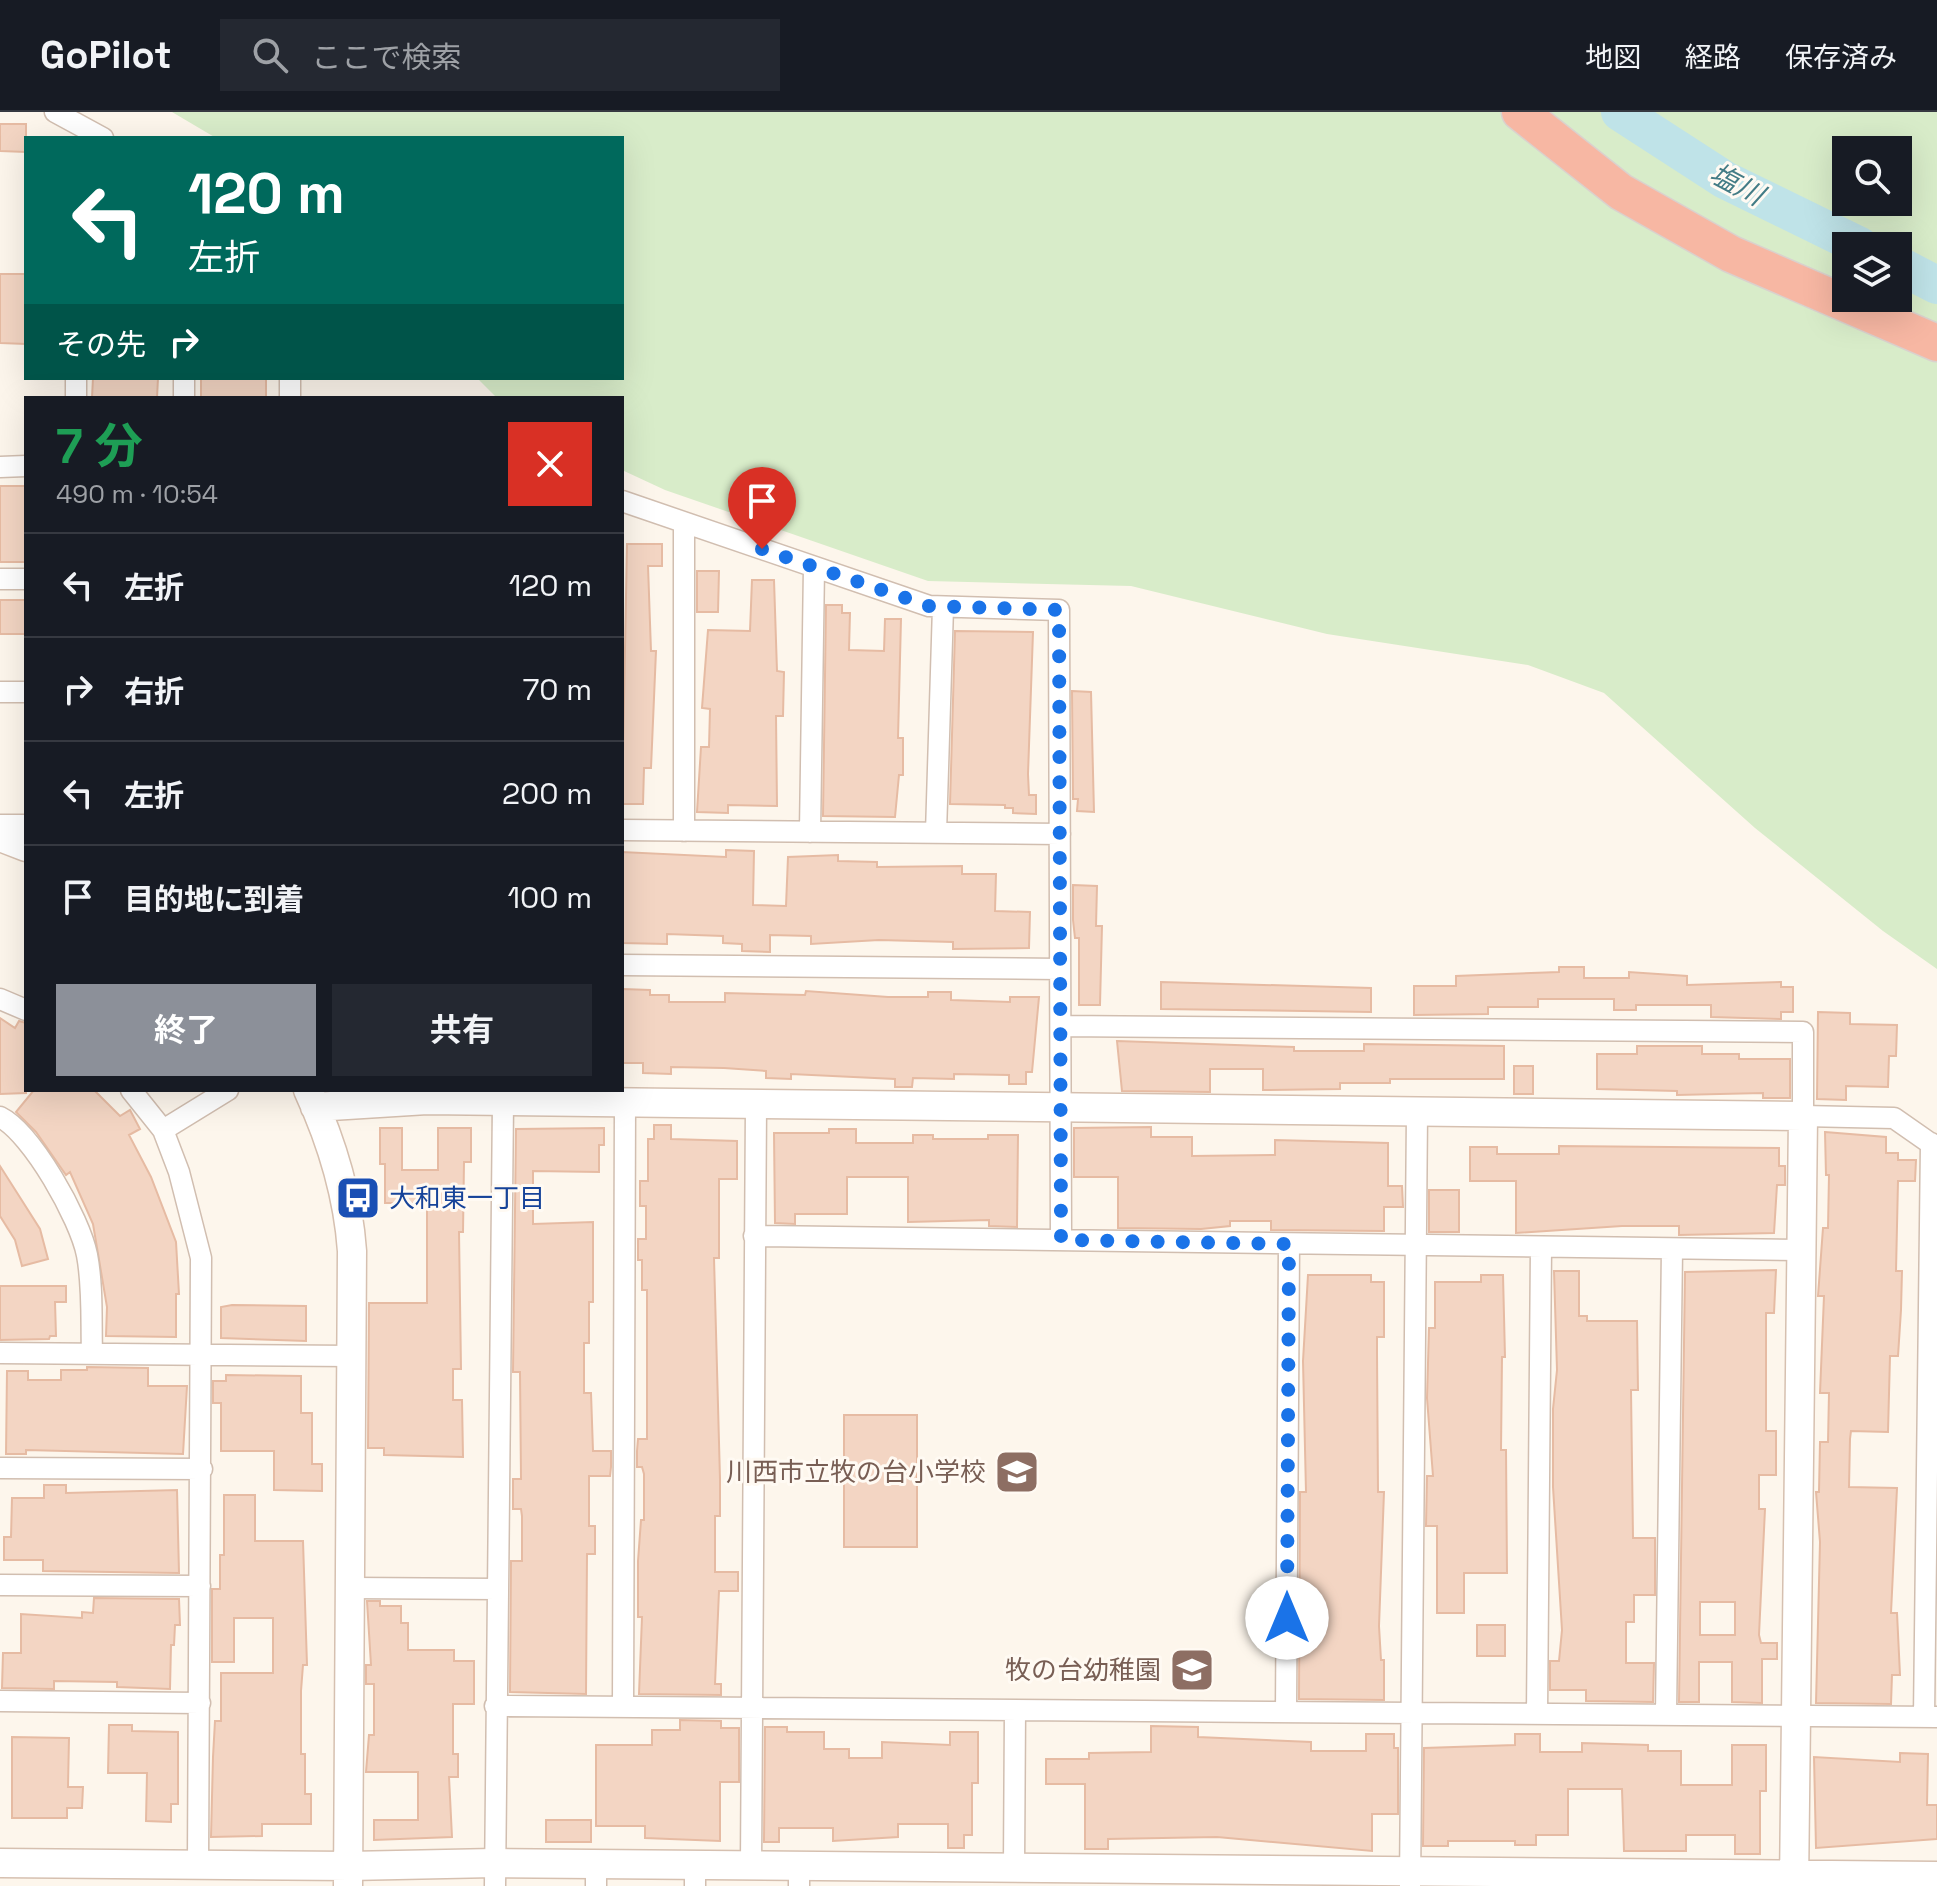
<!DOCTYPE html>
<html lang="ja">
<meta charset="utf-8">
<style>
:root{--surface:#171b24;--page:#242831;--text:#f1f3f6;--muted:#9ea1a6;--line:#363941;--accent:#8c9099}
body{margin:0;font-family:"Space Grotesk","Noto Sans JP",sans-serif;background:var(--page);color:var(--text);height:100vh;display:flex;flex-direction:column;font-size:30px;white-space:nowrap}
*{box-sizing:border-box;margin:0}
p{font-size:26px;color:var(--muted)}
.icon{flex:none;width:44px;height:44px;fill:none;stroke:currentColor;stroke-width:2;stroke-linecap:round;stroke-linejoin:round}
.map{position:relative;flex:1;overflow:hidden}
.sheet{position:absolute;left:24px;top:284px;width:600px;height:696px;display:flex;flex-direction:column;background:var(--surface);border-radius:0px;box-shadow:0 8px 32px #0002}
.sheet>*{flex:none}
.guide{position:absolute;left:24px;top:24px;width:600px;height:244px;border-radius:0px;box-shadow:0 8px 32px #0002;background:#00695c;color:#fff;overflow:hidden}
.fabs{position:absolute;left:1832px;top:24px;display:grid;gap:16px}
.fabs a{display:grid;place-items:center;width:80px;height:80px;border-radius:0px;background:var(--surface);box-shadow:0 8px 32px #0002;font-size:40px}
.pin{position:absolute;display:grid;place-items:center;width:68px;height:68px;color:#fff;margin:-82px -34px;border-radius:50% 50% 50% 0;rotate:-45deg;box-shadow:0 0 8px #0007}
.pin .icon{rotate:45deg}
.me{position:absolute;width:88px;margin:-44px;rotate:0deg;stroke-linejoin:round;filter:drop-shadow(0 0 6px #0008)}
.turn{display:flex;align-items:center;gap:28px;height:168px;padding:0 32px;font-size:36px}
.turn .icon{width:104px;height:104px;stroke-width:2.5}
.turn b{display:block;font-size:56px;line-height:68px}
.then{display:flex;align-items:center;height:76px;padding:0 32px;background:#0003;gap:16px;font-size:30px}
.round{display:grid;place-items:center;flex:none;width:84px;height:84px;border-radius:0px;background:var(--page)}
.head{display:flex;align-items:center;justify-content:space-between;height:136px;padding:0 32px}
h1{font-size:48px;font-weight:700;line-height:60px;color:#1e9e55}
.primary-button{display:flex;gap:16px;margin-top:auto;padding:16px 32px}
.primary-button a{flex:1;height:92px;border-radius:0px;background:var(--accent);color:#fff;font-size:32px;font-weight:700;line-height:92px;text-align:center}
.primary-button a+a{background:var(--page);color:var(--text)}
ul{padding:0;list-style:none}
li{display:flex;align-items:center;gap:24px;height:104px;padding:0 32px;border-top:2px solid var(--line)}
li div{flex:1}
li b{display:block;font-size:30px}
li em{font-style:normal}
header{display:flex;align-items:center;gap:48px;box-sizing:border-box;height:112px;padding:0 40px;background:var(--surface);border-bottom:2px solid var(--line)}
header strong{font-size:38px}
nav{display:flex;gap:44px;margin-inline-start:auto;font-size:28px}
.search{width:560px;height:72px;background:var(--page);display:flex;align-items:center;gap:20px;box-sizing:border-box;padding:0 28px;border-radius:0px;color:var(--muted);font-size:30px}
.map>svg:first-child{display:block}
</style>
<header>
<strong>GoPilot</strong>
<div class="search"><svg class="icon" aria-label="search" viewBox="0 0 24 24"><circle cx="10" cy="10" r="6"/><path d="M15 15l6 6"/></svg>ここで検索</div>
<nav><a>地図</a><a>経路</a><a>保存済み</a></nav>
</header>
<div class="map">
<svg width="1937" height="1774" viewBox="0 0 1937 1774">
<rect width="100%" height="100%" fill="#fdf6ec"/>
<path fill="#d8ecc9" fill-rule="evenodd" d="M172,0H1937V857L1883,819L1755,716L1604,581L1528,553L1327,522L1131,474L928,469L665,378L622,358V286H497L477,266H622V26H216ZM1846,38H1898V90H1846ZM1846,134H1898V186H1846Z"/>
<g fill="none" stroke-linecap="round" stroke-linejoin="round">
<path stroke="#bfe3e8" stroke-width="38" d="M1620,0L1725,68L1860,134
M1898,153L1937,173"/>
</g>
<path fill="#f3d5c3" stroke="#e6bba3" stroke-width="2" fill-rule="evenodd" d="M0,12H26V40L0,39Z
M0,162H26V232L0,231Z
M93,266H158L157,286H92Z
M201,266H266V286H201Z
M0,374H26V450H0Z
M627,432H662V454H648L651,539H656L651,656H644L643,692H622Z
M697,459H719L718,500H697Z
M752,468H774L777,559L784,560L783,604H776L777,694L728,693V701L697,700L701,635H709L710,597L702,596L708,518L750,519Z
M0,488H26V522H0Z
M826,493H842V501H850L849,538L884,539L885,507H901L898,626H903V663H899L895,705L823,704Z
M955,519L1033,520L1028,662L1029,683H1036V702L1013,701V696H1005V693L950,692Z
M1072,579L1091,580L1094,700L1077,699L1078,687H1073Z
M726,738L754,739L753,793L786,794L788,745L838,743V749L877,750V755L962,754V762H996L995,799L1030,800L1029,836L953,837V830L879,828L811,832V824L770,823V840L742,839V832L723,831V824L667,822V832L622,831V740L726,745Z
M1073,773L1097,774L1096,814H1102L1100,893H1079V826H1075L1073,808Z
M1559,855H1584V866H1629V860L1687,864V873L1781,870V875H1793V900H1781V907L1711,905V893H1636V898H1614V887H1538V895H1488V902L1414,903V874H1456V864L1559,860Z
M1161,870L1371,876V900L1161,897Z
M622,877L650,878V883H669V890H725V881L805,883L806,879L888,885H928V880H951V888L1010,890V885H1039L1032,960H1026V972H1009V963L954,962V967L913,966L912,975H895V967L791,962V967L766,966V959L724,956L671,955V962L643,961V951H622Z
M1818,900L1850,901V912L1897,913L1896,944H1889L1888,975L1846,974V988L1817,987Z
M0,906L15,916L19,909L26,911V981L0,982Z
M1117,929L1294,935V939H1364V932L1504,934V967H1390V971H1340V977L1263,978V957H1210V980L1122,979Z
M1637,934H1702V942H1739V947H1790V986H1763V981L1677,983V979L1597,977V942H1637Z
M1514,954H1533V982H1514Z
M34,978H94L120,1004L130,998L140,1017L129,1023L151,1065L176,1130L179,1182H176V1225L106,1224L107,1195L93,1112L70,1060L66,1063L36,1020L16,1000Z
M654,1013H671V1027L737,1029V1067H719V1146H714L720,1367V1404H715V1460H738V1479H719L715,1572H721V1583L639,1582L642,1505H638V1449L641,1408H644V1362L642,1355H637V1339L638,1327H647V1178H642V1148H638V1127H646V1094H640V1069H648V1027H654Z
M1151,1015V1025H1192V1044L1275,1043V1028L1388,1031V1074H1402L1403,1095H1384V1119L1271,1118V1109H1230V1114L1201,1117L1118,1116V1065H1074V1016Z
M380,1016H402V1058H438V1016H471V1050H464L463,1120H459L461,1257H453V1288H462L463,1345L384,1343V1336H368L369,1191H427V1091H385V1052H380Z
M604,1016V1033H599V1060L533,1059V1112L593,1110V1190H589V1231H584V1281H591L593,1339H611V1355L610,1364H589V1414H595V1442H587L586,1582L510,1580L511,1449H522V1404L521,1397H513V1367H521L520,1260H513L516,1017Z
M829,1017H856V1031H913V1023H933V1027H988V1023H1018L1017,1115L989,1114V1108L908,1110V1065H847V1102H795V1112L775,1111L774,1021H829Z
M1825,1020L1886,1025V1041H1898V1048H1916L1915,1069H1898L1896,1159H1902L1901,1198L1898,1244H1890L1888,1320L1851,1319L1850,1327L1849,1375L1897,1376L1891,1501H1897L1900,1563H1892L1891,1592L1816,1591L1820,1430L1816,1380H1819L1820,1330H1828L1829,1281H1820L1824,1184H1818L1823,1116H1828L1829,1063H1826Z
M1559,1034L1779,1036V1054H1785V1073H1777L1774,1121L1679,1123V1114H1622L1516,1121V1069H1470V1035H1497V1042H1559Z
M0,1054L40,1117L48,1147L22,1154L15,1128L0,1104Z
M1429,1078H1459V1120H1429Z
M1776,1158L1774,1201H1766V1319H1776V1363H1759V1397H1765L1759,1523L1761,1531H1777V1547H1762V1591L1732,1590V1550H1699V1590H1679L1685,1160ZM1700,1490H1735V1523H1700Z
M1554,1159H1579V1204H1587V1209H1637L1638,1278H1631L1633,1426H1655V1483H1634V1510H1626V1551H1654L1653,1590L1586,1589V1578H1550V1549H1559L1562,1518L1553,1375V1297L1557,1258Z
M1308,1163H1371V1170H1384V1225H1377V1240L1378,1380H1384L1379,1514L1381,1548H1384V1588L1299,1587L1300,1380H1306L1303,1249Z
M1481,1163H1503L1505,1245H1502L1501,1338H1506L1507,1461H1464V1501H1437V1414H1426L1427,1364H1433L1427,1286L1429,1216H1435V1170H1481Z
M0,1174H66V1190H55L56,1224H50L49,1227L0,1228Z
M232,1193L306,1194V1229L221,1226V1195Z
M87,1255L148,1256V1274H187L183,1342L26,1338V1342H6L7,1259H28V1268H61V1258H87Z
M226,1263L301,1264V1301H312V1352H322V1379L274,1378V1339H221V1291H213V1269H226Z
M844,1303H917V1435H844Z
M44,1373H66V1381L177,1378L179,1461L43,1459V1448H4V1425H11L12,1386H44Z
M224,1383H255V1429H303L307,1553H303L301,1579V1642H305V1682H311V1712H262V1724L211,1725L213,1645L215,1609H221V1561H273V1506H234V1550H212V1477H220V1443H224Z
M94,1486L179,1487L180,1513H175L174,1533H171L170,1577L117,1575V1570L54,1569V1577L2,1576L3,1541H21V1502L82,1506V1500L93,1501Z
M367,1489H380V1494H401V1511H408V1538H454V1549H474V1592H453V1642H458V1665H449L452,1725L374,1728V1708H418V1660H366L369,1623H374V1572H366V1553H371Z
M1477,1513H1505V1544H1477Z
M680,1608L721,1609V1616H739V1670H720V1729L645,1726V1714H596V1633H652V1618H680Z
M109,1613H132V1619L178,1620V1692H171V1710L146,1709L147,1661H108Z
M1151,1614L1198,1615V1625L1311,1630V1639H1366V1622H1394V1636H1398V1702H1372V1739L1217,1725L1108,1727V1737H1085V1672H1046V1647H1089V1641L1151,1640Z
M765,1615H787V1620H824V1637H849V1646H882V1630L950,1633V1620H978V1671H972V1723H964V1736H948V1712H898V1725L833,1729V1716H779V1730H764Z
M1515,1622H1540V1640H1582V1631L1648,1633V1639H1681V1673H1732V1633H1766V1679H1760V1742H1735V1723H1686V1739H1624L1622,1677H1568V1723H1536V1733H1515V1729H1448V1734H1423L1424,1636L1515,1633Z
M12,1625L69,1626L68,1675H83L82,1696H67V1706H12Z
M1900,1641L1928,1642L1927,1693H1937V1727L1816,1736L1814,1645L1900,1650Z
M546,1708H591V1730H546Z"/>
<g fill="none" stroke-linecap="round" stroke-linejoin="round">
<g stroke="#d1beb0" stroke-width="23">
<path id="street" d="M55,0L103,26
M76,286V266
M184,286V266
M290,286V266
M0,355L26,354
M622,389L929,494L1059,498L1061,1128
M684,411V719
M0,467H26
M0,580H26
M0,713H26
M622,718L1060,722
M810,720L814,455
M936,721L943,495
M622,853L1060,857
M0,887L26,898
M1061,914L1803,920V1004L1894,1006L1937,1036
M131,978L163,1018L179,1060L201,1146L198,1751
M0,1005C32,1021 80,1107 87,1143C93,1174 91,1209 92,1241
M163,1018L228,978
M754,1124L1802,1138
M0,1241L352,1244
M0,1356L202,1357
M0,1473L200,1474
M352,1476L497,1477
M0,1589L200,1591
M495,1594L1937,1605
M623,1595L625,992
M1286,1600L1289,1132
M1537,1602L1541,1135
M1666,1603L1672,1137
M1924,1605L1931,1031
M596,1752V1774
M695,1752V1774
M751,1753L756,993
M799,1753V1774
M1014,1755L1015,1598
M495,1774L503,990
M1410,1774L1417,1001"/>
</g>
<g stroke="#d6c0b0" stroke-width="31">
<path id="secondary" d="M0,725L26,735
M308,978C332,1030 348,1082 352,1139L348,1774
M315,995L427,988L1803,1004L1794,1774
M0,1751L349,1754L494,1751L1937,1764"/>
</g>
<g stroke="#dad1cd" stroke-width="39">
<path id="highway" d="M1520,0L1621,80L1731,142L1937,231"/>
</g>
<use href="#street" stroke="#fff" stroke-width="20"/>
<use href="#secondary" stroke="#fff" stroke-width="28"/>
<use href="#highway" stroke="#f7b7a3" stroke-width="36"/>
</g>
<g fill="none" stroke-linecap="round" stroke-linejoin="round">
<path stroke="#1a73e8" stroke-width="14" stroke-dasharray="0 25.2" d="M762,437L929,494L1059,498L1061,1128L1289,1132L1287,1506"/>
</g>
<defs>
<g id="bus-square" transform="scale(2.3)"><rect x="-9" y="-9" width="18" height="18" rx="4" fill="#1a4fb4" stroke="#fffaf3"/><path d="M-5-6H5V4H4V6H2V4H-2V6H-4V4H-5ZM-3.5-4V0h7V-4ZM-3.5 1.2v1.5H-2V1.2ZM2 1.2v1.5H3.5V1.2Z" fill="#fff"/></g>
<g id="school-square" transform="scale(2.3)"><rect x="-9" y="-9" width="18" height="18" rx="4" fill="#8d6e63" stroke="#fffaf3"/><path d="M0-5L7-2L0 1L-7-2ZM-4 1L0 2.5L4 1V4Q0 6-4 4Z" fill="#fff"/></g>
</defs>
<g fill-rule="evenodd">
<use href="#bus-square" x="358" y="1086"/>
<use href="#school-square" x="1017" y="1360"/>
<use href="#school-square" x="1192" y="1558"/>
</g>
<g text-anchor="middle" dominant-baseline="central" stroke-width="6" stroke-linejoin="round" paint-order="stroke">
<g font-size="26" fill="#164399" stroke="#fffaf3" text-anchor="start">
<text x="389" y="1086">大和東一丁目</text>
</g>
<g font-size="26" fill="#785e54" stroke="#fffaf3" text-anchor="end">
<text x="986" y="1360">川西市立牧の台小学校</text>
<text x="1161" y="1558">牧の台幼稚園</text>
</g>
<g font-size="28" font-style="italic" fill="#437c86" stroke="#fffaf3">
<text transform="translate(1737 72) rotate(28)">塩川</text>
</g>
</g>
</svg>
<div class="fabs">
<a><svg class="icon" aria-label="search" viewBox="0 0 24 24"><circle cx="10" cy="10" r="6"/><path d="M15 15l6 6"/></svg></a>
<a><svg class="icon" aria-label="layers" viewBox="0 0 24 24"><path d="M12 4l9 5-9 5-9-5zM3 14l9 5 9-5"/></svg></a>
</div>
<div class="pin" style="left:762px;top:437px;background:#d93025"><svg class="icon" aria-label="arrive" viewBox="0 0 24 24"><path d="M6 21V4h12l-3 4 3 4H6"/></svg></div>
<svg class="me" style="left:1287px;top:1506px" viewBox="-20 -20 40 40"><circle r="19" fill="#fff"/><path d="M0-13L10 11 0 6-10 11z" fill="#1a73e8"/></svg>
<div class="guide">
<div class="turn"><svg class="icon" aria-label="left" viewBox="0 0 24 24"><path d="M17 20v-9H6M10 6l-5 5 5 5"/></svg><div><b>120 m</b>左折</div></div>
<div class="then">その先<svg class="icon" aria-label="right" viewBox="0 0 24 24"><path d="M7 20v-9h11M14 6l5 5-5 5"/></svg></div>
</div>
<section class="sheet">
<div class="head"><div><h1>7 分</h1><p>490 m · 10:54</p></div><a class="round" style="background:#d93025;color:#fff"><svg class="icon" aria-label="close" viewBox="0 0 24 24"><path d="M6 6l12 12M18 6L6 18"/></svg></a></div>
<ul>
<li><svg class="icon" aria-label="left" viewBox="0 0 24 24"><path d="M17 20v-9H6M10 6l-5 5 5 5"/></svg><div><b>左折</b></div><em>120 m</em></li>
<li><svg class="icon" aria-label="right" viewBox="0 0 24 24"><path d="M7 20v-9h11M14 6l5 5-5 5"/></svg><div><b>右折</b></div><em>70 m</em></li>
<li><svg class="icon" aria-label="left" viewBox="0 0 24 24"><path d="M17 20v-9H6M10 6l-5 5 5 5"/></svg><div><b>左折</b></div><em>200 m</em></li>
<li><svg class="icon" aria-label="arrive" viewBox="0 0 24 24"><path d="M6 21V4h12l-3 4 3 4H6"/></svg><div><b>目的地に到着</b></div><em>100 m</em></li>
</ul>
<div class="primary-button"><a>終了</a><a>共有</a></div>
</section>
</div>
